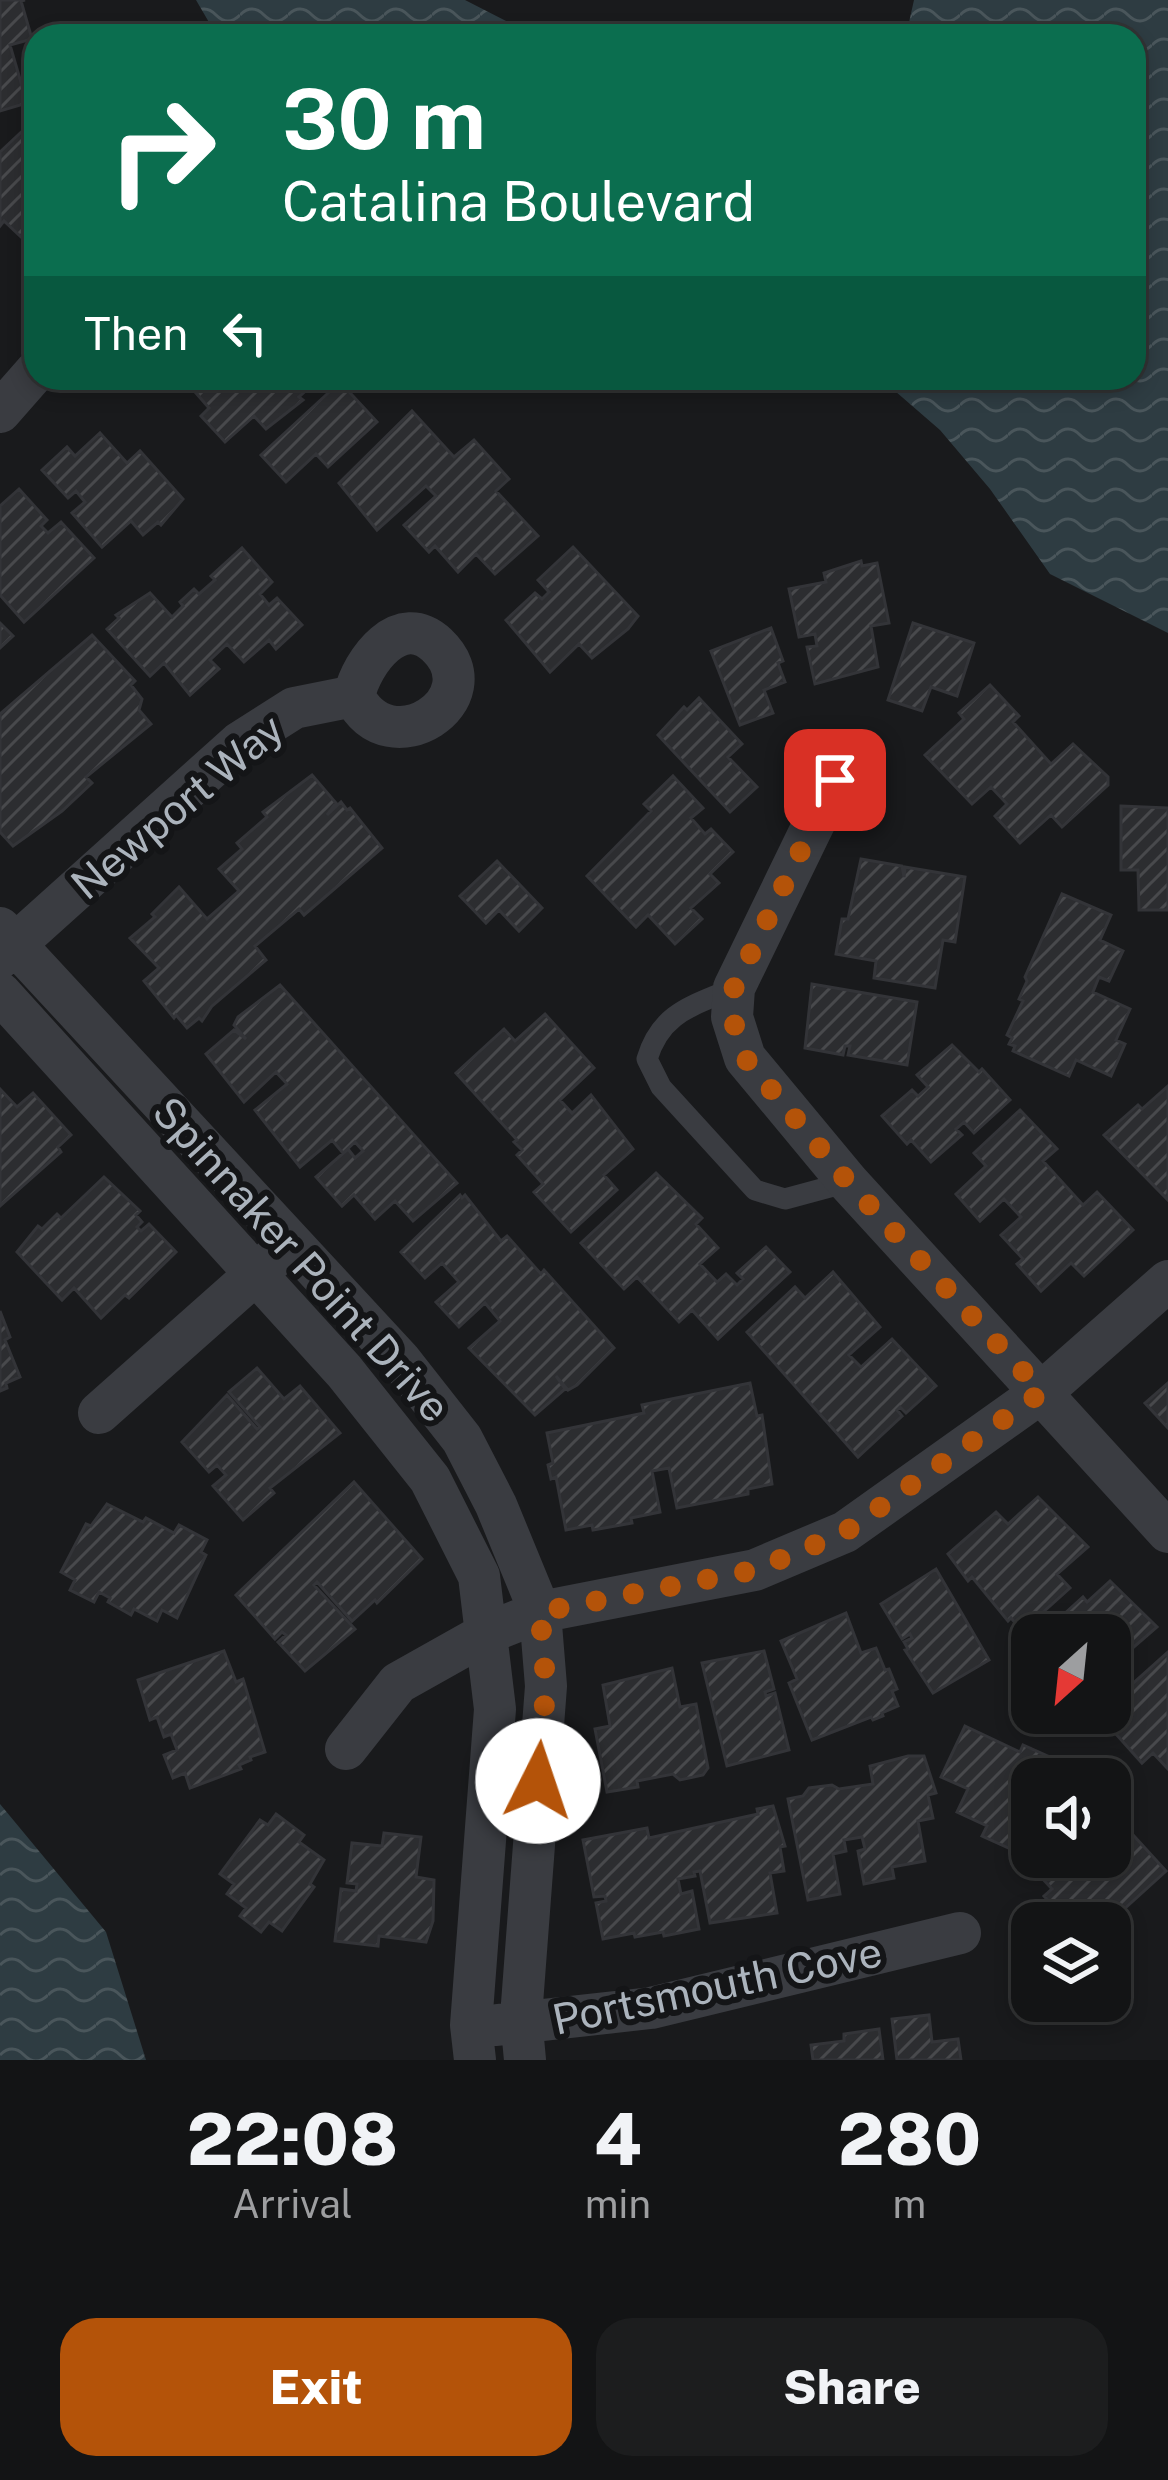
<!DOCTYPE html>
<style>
:root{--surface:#131415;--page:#1c1d1e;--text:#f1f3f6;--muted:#9d9ea0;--line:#323334;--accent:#b45309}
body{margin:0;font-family:"Public Sans",sans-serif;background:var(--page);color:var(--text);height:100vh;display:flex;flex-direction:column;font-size:45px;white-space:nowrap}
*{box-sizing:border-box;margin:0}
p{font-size:39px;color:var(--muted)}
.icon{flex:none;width:66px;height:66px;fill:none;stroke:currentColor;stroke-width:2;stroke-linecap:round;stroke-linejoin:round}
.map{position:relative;height:2060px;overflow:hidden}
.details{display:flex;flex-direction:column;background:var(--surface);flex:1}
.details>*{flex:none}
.banner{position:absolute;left:24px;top:24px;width:1122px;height:366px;border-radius:36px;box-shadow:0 6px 18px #0003,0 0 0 3px var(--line);background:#0b6e4f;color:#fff;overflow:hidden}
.needle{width:78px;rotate:207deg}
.fabs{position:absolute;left:1011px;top:1614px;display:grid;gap:24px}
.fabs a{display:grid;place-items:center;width:120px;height:120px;border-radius:24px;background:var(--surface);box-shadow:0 6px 18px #0003,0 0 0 3px var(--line);font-size:60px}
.pin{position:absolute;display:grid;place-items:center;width:102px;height:102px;color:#fff;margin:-51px;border-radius:24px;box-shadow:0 6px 18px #0006}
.me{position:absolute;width:132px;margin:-66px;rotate:4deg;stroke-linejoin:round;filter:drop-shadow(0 0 9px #0008)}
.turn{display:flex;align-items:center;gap:42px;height:252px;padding:0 60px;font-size:54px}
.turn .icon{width:156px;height:156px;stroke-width:2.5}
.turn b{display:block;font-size:84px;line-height:102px}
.then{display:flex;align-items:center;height:114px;padding:0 60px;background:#0003;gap:24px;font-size:45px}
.eta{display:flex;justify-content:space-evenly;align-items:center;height:204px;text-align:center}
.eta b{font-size:72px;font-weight:800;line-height:84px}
.button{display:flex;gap:24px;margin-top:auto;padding:24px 60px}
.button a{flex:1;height:138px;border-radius:36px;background:var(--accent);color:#fff;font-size:48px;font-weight:800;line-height:138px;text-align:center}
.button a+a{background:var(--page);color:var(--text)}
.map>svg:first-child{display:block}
</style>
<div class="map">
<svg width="1168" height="2060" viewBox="0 0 1168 2060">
<defs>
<pattern id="water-waves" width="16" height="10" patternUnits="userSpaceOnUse" patternTransform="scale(3)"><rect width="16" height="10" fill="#2e3c42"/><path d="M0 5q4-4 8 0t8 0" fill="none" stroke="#4a565b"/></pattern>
<pattern id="building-hatch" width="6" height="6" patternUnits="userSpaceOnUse" patternTransform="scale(3)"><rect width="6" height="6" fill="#2c2d30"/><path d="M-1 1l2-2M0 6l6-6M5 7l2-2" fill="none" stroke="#48494c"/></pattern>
</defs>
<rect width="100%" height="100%" fill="#191a1c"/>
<path fill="url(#water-waves)" d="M196,0H465L508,22L550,25L605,36H217Z
M914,0H1168V633L1050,574L990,489L940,430L880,378H1134V36H906Z
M0,1804L106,1932L146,2060H0Z"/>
<path fill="url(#building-hatch)" stroke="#333438" stroke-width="3" d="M0,0H25L21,1L32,39L10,45L27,103L0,111Z
M33,121L36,124V251L4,221L0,226V152Z
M196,378H304L311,386L299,397L303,400L266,429L254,416L225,442L201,416L209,408L189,385Z
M340,382L377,422L328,467L316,454L286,482L261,455Z
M412,411L454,457L474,440L509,479L496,491L538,536L495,574L476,554L458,572L435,546L429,552L404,525L436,496L426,486L377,530L339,483Z
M100,433L127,463L140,451L183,499L161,525L158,522L143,535L131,521L102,547L72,513L85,502L76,491L68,498L42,470L67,447L75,456Z
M19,489L47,520L41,526L48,533L61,522L94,558L24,622L0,595V506Z
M573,547L638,616L628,629L592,658L579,644L550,672L506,620L535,593L542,599L549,592L538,580Z
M242,548L272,582L260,594L269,605L277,598L302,625L276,649L269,640L244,662L227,644L210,660L219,669L190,695L164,663L150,676L107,629L119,618L116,615L150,593L172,617L183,606L180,602L194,589L199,594L215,580L211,576Z
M861,561L862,566L877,563L889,623L871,626L878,667L815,684L807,647L817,646L815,634L799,637L789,589L826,582L824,573Z
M0,623L13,636L0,648Z
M913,623L974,643L957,696L931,687L922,711L888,700Z
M771,628L783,661L778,663L785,682L764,690L773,713L740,725L711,651Z
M92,635L135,681L131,685L142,699L139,710L151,724L86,777L92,783L62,811L13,846L0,832V714Z
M990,685L1019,716L1013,722L1051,764L1073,744L1108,777V785L1062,827L1051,815L1020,843L995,816L1007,804L991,787L972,804L925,755L964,719L959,713Z
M699,698L742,744L728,757L757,787L730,812L658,735L684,707L687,710Z
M312,775L336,803L327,815L341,802L347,810L350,808L382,848L304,915L299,909L255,946L266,960L212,1006L202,1021L199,1018L187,1028L176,1015L174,1018L144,981L159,968L130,938L155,917L152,914L179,887L207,919L239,891L219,869L242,849L237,843L267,817L263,812Z
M673,776L703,808L691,818L705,834L711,829L733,852L710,874L719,883L691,908L702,919L675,944L648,915L636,927L587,876L651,811L644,804Z
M1121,806L1168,808V910H1139L1138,870H1121Z
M861,859L902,866L904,877L905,867L965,877L955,942L943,940L935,988L874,978L876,961L836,954L842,919H848Z
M497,861L542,908L519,931L499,910L486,923L460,896Z
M1062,894L1111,915L1100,940L1123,951L1109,981L1099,977L1093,992L1130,1009L1116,1040L1125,1044L1111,1076L1076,1060L1069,1076L1013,1051L1015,1046L1009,1044L1012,1038L1007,1035L1023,1001L1019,999L1027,981L1025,977Z
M812,984L917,1002L907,1065L848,1055L850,1046H845L843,1055L805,1048Z
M280,985L457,1183L413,1221L395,1201L375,1219L354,1195L342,1206L316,1177L348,1149L355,1158L363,1151L355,1142L343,1153L332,1140L300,1167L255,1110L287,1084L276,1072L244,1102L206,1054L234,1030L246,1039L234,1025L238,1017Z
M545,1014L594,1068L560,1100L572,1113L591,1095L633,1149L604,1175L617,1190L571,1232L534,1192L543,1184L517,1155L522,1150L514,1142L517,1140L456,1073L504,1029L515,1041Z
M952,1045L979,1072L982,1069L1010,1100L974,1133L964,1122L956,1129L962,1135L931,1162L911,1140L907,1144L882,1116L912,1090L918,1096L928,1087L917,1075Z
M1168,1086V1200L1104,1135L1138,1105L1142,1109Z
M0,1089L17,1107L33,1093L71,1135L58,1147L61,1152L0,1206Z
M1020,1110L1057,1149L1043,1161L1083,1205L1097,1192L1133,1230L1084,1276L1071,1263L1041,1291L1017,1264L1023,1259L1001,1235L1021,1217L1004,1199L980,1221L956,1194L986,1166L974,1153Z
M656,1173L702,1218L696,1224L718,1248L700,1264L717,1282L726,1274L737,1285L743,1279L737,1273L766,1247L790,1272L718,1339L692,1310L679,1322L637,1277L624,1289L581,1243Z
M104,1177L140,1211L136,1215L142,1222L137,1227L141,1231L149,1224L176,1252L129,1298L125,1295L101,1318L74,1288L62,1300L17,1252L38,1226L42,1229L57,1214L61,1218Z
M460,1195L462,1198L465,1195L501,1241L507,1236L541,1274L544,1270L614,1348L577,1385L568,1390L556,1376L565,1389L535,1415L469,1348L500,1321L485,1303L459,1327L436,1302L459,1282L442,1263L425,1278L401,1252Z
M833,1272L880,1327L849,1355L861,1367L892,1339L936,1386L906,1413L900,1407L897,1410L902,1416L858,1457L747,1332L795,1287L805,1298Z
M0,1311L10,1337L5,1340L20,1377L6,1383L7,1388L0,1391Z
M257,1368L284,1399L300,1386L340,1433L270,1488L274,1493L243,1520L213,1486L226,1475L217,1465L209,1472L182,1442L227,1395L257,1429L260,1427L229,1392Z
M750,1383L757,1416L762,1415L772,1484L748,1489V1494L677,1508L669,1468L652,1471L660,1512L631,1518L632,1523L593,1530L592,1525L566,1530L556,1477L551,1479L548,1465L553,1463L547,1433L644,1413L642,1405Z
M1168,1383V1428L1145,1403Z
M354,1482L422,1559L377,1603L375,1600L352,1621L317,1582L314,1585L355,1629L305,1671L278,1642L286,1635L282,1632L275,1639L236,1595Z
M1038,1497L1088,1547L1057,1574L1070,1588L1022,1631L1011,1618L1008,1621L972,1577L968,1581L948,1554L996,1512L1008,1524Z
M107,1504L143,1522L146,1518L174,1533L179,1525L207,1540L201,1552L206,1555L177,1618L162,1610L157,1621L134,1609L131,1615L108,1602L110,1598L99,1592L94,1602L70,1590L75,1580L61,1572L86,1524L91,1526Z
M936,1569L989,1660L933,1693L905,1650L908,1649L904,1642L912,1638L910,1634L902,1639L881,1604Z
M1110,1581L1157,1627L1128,1652L1123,1646L1112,1655L1124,1668L1110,1681V1635H1041L1083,1597L1087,1602Z
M846,1613L861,1653L876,1648L885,1670L889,1669L897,1689L892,1691L898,1706L882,1713L883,1716L873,1720L871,1717L812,1740L789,1683L797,1679L781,1641Z
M224,1651L236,1682L243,1679L265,1752L250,1757L251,1760L239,1765L241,1769L190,1788L185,1773L173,1778L164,1755L177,1750L171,1734L164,1737L157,1717L150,1720L138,1680Z
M764,1651L774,1689L765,1692L766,1696L775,1693L789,1750L727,1766L702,1663Z
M1168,1652V1769L1153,1753L1142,1763L1098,1714L1110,1713V1704Z
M672,1668L680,1707L696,1704L708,1768L703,1775L680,1780L673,1774L637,1781L638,1787L607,1792L595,1729L610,1726L603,1685Z
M965,1726L1020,1752L1023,1745L1061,1762L1053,1779H1032V1808L1013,1850L982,1836L987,1826L957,1812L968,1789L941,1777Z
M908,1756H924L936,1793L928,1795L933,1818L918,1821L925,1861L892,1867L894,1878L864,1884L858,1851L865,1849L862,1837L844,1840L846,1851L833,1854L840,1894L808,1900L788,1799L803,1796L809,1788L832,1785L839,1789L873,1784L870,1766Z
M1110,1799L1129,1820L1124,1825L1166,1871L1122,1911L1115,1904L1112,1906L1119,1914L1109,1923L1067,1921L1044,1896L1052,1889L1028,1863L1034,1857H1110Z
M773,1806L785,1846L780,1847L784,1871L770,1873L777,1913L710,1923L700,1871L694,1872L695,1876L678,1879L681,1894L692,1891L699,1929L664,1936L663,1932L635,1937L634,1933L603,1939L596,1903L606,1901L605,1896L594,1897L583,1840L647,1828L649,1838L758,1814L757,1809Z
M276,1814L304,1835L299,1842L324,1860L310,1884L314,1887L282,1931L269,1922L261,1932L240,1916L246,1908L227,1894L234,1884L220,1874L260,1820L268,1825Z
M384,1833L421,1837L416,1877L434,1880L433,1921L426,1942L379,1936L378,1946L335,1941L341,1889L356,1891L357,1884L347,1883L352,1843L382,1846Z
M929,2015L932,2042L958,2039L961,2060H897L892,2019Z
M879,2029L883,2060H813L811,2045L844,2041V2034Z"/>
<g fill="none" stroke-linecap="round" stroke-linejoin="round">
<path stroke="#3a3c41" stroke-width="21" d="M734,988C693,1006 661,1012 647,1059L661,1087L755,1190L785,1199L848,1182"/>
<path stroke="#3a3c41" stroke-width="42" d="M0,412L36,371
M835,780L734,988L732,1017L745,1058L848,1182L1168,1532
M0,928L400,1360L462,1439L496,1505L540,1612L546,1686L521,2017L525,2060
M0,958L239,743L294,708L354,696C362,661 400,610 437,645C494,699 389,768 354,696
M0,993L344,1371L430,1479L479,1576L495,1709L471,2025L475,2060
M99,1413L277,1255
M346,1749L398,1683L487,1633L540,1612L755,1570L845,1532L1042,1392L1168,1281
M497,2025L651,2008L960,1933"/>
</g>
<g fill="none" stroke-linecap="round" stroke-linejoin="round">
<path stroke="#b45309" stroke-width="21" stroke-dasharray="0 37.8" d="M538,1781L546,1686L540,1612L755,1570L845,1532L1042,1392L848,1182L745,1058L732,1017L734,988L835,780"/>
</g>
<g text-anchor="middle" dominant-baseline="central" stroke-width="12" stroke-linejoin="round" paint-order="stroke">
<g font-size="42" fill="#abb3bc" stroke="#141517">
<text transform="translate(177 806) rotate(-40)">Newport Way</text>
<text transform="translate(302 1259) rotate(48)">Spinnaker Point Drive</text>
<text transform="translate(717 1985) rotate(-12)">Portsmouth Cove</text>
</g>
</g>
</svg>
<div class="fabs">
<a><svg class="needle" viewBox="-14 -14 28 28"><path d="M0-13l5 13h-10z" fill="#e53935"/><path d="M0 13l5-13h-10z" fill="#9d9ea0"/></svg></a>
<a><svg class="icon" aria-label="sound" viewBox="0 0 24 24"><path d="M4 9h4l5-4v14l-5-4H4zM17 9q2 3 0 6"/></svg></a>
<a><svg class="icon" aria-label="layers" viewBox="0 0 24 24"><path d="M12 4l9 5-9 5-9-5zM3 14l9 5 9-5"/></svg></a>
</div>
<div class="pin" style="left:835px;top:780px;background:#d93025"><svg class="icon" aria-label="arrive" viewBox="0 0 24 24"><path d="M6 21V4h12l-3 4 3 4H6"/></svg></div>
<svg class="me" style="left:538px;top:1781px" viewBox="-20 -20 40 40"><circle r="19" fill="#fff"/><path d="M0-13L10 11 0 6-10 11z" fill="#b45309"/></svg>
<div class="banner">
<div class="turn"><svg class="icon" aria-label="right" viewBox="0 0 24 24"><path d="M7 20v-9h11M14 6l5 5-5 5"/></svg><div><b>30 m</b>Catalina Boulevard</div></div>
<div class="then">Then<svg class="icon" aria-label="left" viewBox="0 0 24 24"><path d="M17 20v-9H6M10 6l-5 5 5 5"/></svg></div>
</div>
</div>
<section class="details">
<div class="eta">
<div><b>22:08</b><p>Arrival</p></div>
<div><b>4</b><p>min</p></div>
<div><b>280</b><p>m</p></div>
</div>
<div class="button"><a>Exit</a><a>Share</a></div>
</section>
